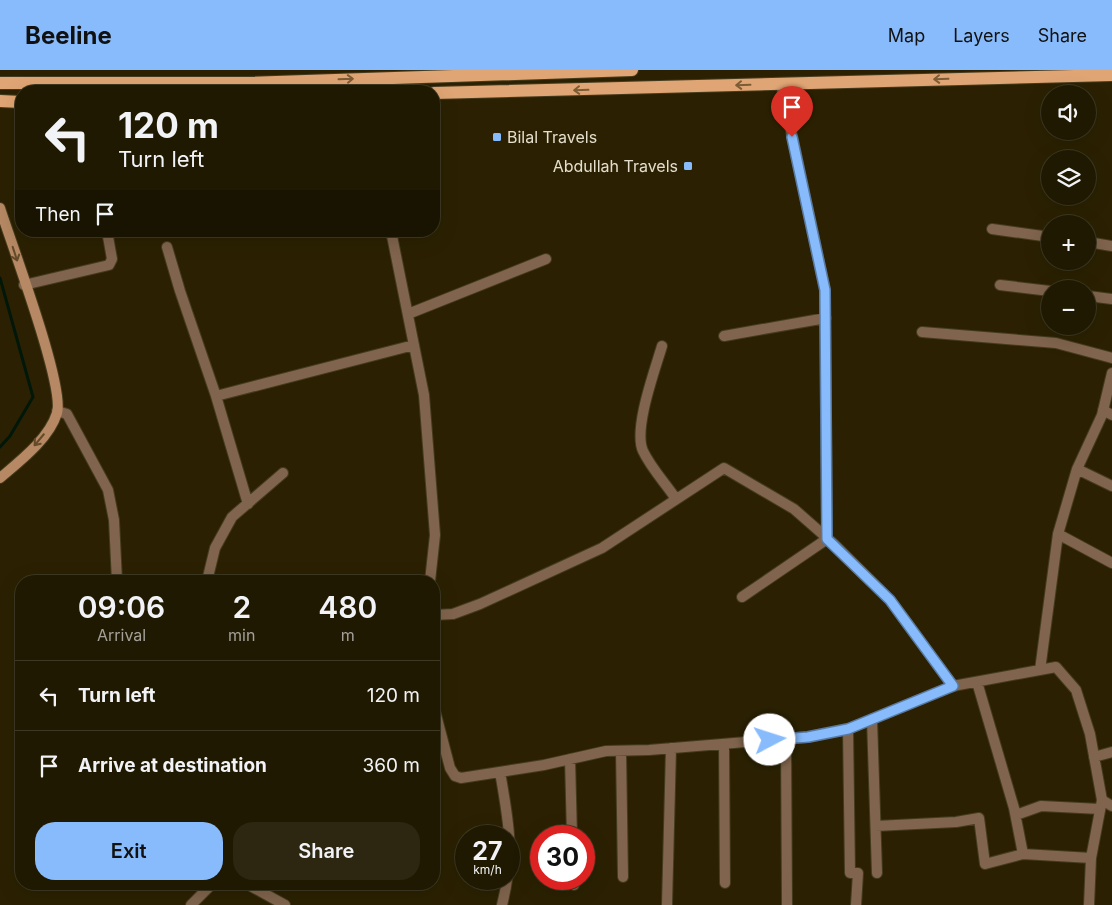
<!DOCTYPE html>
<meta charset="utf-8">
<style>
:root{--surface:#201902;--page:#2d2611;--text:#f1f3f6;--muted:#a2a099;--line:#3d3824;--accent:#87bbfb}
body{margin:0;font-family:Inter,sans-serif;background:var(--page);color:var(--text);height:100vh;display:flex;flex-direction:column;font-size:19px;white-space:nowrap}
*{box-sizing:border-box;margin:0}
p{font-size:16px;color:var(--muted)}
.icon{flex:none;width:28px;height:28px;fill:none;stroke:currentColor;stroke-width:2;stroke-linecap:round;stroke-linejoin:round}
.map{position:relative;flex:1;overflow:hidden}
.sheet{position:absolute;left:15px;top:505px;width:425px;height:315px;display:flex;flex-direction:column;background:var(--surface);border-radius:20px;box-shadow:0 5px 20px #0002,0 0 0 1px var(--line)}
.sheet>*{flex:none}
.guide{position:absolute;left:15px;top:15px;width:425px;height:152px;border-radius:20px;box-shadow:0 5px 20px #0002,0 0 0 1px var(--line);background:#201902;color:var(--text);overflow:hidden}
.tools{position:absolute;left:1041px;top:15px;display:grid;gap:10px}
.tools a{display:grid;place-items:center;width:55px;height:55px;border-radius:50%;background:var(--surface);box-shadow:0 5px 20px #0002,0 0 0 1px var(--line);font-size:25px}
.speed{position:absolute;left:455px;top:755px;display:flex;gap:10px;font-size:25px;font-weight:700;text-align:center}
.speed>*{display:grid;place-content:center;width:65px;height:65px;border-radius:50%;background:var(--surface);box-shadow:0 5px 20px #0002,0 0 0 1px var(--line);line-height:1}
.speed small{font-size:12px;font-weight:400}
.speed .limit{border:8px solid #d22;background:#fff;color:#111}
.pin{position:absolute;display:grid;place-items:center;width:42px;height:42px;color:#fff;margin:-51px -21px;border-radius:50% 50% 50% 0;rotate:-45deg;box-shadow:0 0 5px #0007}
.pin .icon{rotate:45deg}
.me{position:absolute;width:55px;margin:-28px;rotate:85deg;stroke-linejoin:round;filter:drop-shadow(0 0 4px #0008)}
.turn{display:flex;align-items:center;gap:18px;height:105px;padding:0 20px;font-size:22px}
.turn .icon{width:65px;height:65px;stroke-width:2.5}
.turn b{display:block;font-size:35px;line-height:42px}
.then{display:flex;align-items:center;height:48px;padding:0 20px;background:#0003;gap:10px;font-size:19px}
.eta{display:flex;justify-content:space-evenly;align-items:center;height:85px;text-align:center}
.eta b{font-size:30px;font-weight:600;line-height:35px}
.cta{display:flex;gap:10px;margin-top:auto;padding:10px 20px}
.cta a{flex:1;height:58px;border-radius:20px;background:var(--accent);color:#111;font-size:20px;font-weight:600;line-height:58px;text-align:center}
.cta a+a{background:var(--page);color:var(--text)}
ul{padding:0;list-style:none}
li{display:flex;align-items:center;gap:15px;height:70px;padding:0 20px;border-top:1px solid var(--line)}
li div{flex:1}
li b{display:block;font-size:19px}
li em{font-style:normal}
header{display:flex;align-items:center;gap:30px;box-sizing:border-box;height:70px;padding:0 25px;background:var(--accent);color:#111}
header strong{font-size:24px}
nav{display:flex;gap:28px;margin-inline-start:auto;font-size:18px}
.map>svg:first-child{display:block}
</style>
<header>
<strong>Beeline</strong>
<nav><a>Map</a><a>Layers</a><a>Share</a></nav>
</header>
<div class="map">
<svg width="1112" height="835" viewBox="0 0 1112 835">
<rect width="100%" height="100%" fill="#2b2102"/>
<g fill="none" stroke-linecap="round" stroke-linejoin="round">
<path stroke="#01170a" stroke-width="3" d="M0,208L33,327L10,366L0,377"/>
<g stroke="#453b1e" stroke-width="12">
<path id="minor" d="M992,159L1050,167
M391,161L424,325L435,465L430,511
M1088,172L1112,176
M167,177L180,221L216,326
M24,215L109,195L112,189L107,161
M1000,215L1050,221
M1088,226L1112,229
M408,244L546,189
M922,262L1056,273L1112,288
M724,266L826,248
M662,276C655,300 633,359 643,381C651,398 666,414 676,429
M1103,340L1112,345
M1077,399L1112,416
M248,434L216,326L414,275
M1058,464L1112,493
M207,511L215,478L232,447L283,403
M742,527L827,469L825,220L781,14
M434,545L453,544L480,534L602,478L724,398L794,439L835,475L890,530L953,616
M1040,600L1058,464L1077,399L1102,345L1112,303
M977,612L1014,738L1023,784
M434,637L450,698L455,706L461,708L544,695L606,681L649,680L808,667L848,659L953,616L1056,597L1076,620L1090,664L1102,730L1112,736
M872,649L877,803
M848,659L850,803H858L856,835
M786,669L787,835
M724,674L725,813
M621,681L623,807
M1094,687L1112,682
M570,689L572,766
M500,702C509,753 515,784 502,835
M1016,745L1041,736L1100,739
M876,756L956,752L979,748L985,794L1023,784L1091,788
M574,809V815
M191,835L212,814
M667,835L671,678
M1089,835L1091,788L1102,730"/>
</g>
<g stroke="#453b1e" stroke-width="12">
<path id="tertiary" d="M57,341L67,344L108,420L114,450L117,511
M247,814L285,835"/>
</g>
<g stroke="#453b1e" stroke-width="12">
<path id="secondary" d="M0,138C11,173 65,316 57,343C49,369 20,391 0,408"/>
</g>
<g stroke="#453b1e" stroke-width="14">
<path id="primary" d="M0,13H245L632,0
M434,23L1112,5
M0,31L21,32"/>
</g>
<use href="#minor" stroke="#80644d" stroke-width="10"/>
<use href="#tertiary" stroke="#80644d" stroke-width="10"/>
<use href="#secondary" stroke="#b68863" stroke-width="10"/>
<use href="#primary" stroke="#e0a574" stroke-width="12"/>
</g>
<defs><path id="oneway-shaft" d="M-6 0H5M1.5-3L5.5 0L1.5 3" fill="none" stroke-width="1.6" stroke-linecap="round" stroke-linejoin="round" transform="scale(1.25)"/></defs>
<g stroke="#7c5c35">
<use href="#oneway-shaft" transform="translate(346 9) rotate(-2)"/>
<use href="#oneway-shaft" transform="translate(941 9) rotate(178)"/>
<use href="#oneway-shaft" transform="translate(743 15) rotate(178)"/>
<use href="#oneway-shaft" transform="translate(581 20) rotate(178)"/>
</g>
<g stroke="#634a29">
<use href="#oneway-shaft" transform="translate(15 184) rotate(72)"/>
<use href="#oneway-shaft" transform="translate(39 370) rotate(130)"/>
</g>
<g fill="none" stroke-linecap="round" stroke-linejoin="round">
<g stroke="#587aa3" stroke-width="12">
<path id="route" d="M770,670L808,667L848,659L953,616L890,530L827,469L825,220L792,67"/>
</g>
<use href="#route" stroke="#87bbfb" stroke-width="9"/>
</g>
<g fill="#87bbfb" stroke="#2b2102" stroke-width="2">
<rect x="492" y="62" width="10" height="10" rx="2.5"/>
<rect x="683" y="91" width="10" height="10" rx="2.5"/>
</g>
<g text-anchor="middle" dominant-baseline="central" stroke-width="5" stroke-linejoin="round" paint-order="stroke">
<g font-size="16" fill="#e4decd" stroke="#2b2102" text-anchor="start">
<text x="507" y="67">Bilal Travels</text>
<text x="678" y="96" text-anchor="end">Abdullah Travels</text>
</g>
</g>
</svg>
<div class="tools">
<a><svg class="icon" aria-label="sound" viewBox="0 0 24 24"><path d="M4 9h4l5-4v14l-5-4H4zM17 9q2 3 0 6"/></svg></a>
<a><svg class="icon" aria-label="layers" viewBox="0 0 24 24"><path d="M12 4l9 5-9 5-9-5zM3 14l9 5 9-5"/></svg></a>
<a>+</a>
<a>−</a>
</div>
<div class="speed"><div>27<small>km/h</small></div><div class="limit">30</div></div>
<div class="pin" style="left:792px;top:67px;background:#d93025"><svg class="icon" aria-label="arrive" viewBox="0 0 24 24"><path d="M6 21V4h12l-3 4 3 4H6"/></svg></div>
<svg class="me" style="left:770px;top:670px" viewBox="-20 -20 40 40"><circle r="19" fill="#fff"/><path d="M0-13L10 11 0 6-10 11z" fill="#87bbfb"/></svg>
<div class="guide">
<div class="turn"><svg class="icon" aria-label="left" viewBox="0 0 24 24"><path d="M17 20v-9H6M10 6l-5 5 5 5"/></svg><div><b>120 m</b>Turn left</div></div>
<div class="then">Then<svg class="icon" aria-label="arrive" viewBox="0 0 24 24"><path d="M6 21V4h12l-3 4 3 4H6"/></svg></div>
</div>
<section class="sheet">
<div class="eta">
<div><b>09:06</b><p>Arrival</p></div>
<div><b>2</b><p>min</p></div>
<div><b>480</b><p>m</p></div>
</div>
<ul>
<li><svg class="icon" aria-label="left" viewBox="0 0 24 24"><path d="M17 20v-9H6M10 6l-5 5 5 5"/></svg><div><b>Turn left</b></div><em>120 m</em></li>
<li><svg class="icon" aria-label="arrive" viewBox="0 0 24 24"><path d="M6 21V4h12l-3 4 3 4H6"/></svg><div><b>Arrive at destination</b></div><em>360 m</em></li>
</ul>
<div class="cta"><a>Exit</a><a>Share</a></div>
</section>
</div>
